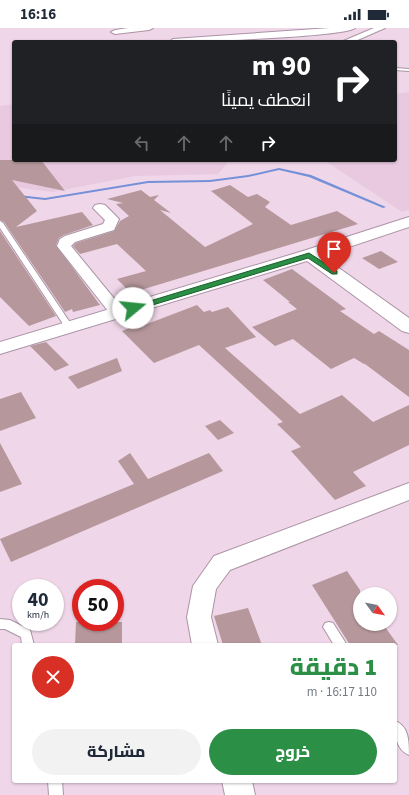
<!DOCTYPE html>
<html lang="ar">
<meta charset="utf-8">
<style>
:root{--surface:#fff;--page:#f2f2f3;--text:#1f2937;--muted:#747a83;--accent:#2b8f45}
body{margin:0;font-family:"Source Sans 3",Cairo,sans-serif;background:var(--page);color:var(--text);direction:rtl;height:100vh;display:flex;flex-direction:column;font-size:15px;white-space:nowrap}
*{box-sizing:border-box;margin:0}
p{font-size:13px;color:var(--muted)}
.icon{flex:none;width:22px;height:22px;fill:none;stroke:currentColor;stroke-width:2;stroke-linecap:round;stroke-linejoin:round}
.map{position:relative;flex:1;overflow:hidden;direction:ltr}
.details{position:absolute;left:12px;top:615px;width:385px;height:140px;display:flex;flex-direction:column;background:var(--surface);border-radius:4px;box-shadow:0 1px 3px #0004;direction:rtl}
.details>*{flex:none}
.banner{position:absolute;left:12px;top:12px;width:385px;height:122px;border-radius:4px;box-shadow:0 1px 3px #0004;direction:rtl;background:#202124;color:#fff;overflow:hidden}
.needle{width:26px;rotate:123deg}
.tools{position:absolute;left:353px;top:559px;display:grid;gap:8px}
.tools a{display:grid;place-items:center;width:44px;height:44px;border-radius:50%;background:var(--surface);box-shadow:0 1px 3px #0004;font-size:20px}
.speed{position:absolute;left:12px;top:551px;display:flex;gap:8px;font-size:20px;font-weight:700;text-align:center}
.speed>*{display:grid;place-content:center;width:52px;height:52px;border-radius:50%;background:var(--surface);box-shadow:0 1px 3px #0004;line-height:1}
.speed small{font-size:10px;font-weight:400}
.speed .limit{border:6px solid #d22;background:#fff;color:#111}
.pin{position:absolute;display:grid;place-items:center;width:34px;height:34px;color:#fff;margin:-41px -17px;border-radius:50% 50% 50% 0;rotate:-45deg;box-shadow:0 0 4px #0007}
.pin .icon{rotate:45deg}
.me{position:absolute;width:44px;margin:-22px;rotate:73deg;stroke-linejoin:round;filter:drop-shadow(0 0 3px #0008)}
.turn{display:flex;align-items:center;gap:14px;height:84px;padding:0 20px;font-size:18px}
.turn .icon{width:52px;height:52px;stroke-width:2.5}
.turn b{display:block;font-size:28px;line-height:34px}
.lanes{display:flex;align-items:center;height:38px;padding:0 20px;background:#0003;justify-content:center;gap:20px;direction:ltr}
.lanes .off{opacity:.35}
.round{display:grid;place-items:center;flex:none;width:42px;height:42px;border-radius:21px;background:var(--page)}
.head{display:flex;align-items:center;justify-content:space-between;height:68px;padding:0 20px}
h1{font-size:24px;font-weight:800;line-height:30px;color:var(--accent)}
.button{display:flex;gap:8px;margin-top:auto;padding:8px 20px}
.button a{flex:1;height:46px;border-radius:24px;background:var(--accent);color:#fff;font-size:16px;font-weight:800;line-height:46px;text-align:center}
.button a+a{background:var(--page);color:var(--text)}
.status{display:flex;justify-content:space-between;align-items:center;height:28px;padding:0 20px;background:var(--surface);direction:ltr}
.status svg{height:11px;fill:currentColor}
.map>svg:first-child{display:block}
</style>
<div class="status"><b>16:16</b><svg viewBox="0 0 49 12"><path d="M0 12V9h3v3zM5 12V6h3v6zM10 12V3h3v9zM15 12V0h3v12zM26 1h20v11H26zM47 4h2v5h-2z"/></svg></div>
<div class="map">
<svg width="409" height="767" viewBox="0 0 409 767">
<rect width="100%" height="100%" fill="#efd6e8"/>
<path fill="#e8c9e0" d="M409,64V182L402,184L324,132H395V66Z
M14,76V132H230L218,146L135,148L52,164L0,157V78Z"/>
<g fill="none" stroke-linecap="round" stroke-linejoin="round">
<path fill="#7491d7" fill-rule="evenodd" d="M279,140L311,147L386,179L383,180L309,149L279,142L248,149L210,154L148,155L45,172L18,169L16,168L18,167L45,170L148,153L210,152L248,147Z"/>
</g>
<path fill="#b6989c" d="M0,132H41L65,163L12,152L37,183L16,199L82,184L93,197L64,207L59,210L56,217L100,277L73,284L72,281L65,284L4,194L0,192Z
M230,157L248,169L257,166L270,174L265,179L291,197L337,183L358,196L131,265L117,251L146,243L117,216L80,226L73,218L76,215L114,203L120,193L129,188L116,176L123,175L107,171L141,162L150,169L159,167L154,172L171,185L160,182L205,219L253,196L211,163Z
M0,203L56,288L29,298L0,269Z
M381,223L398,234L379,241L362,230Z
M292,241L346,281L340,283L374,306L379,303L409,322V369L365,336H364L354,330L331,341L293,311L275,318L252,299L297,281L288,274H290L263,252Z
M197,277L204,284L210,282L212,284L228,279L256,309L225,320L300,386L342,367L373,394L409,377V417L353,444L366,458L335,472L291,423L301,419L277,396L283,394L199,317L154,335L122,303L144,294L147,296Z
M46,314L69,337L55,343L30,318Z
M117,330L122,343L78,361L68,349Z
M21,364L36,390L0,403V371Z
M220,392L234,405L218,412L205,398Z
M0,415L22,456L0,464Z
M130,425L148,451L209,425L223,443L11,534L0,511L134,456L118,433Z
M347,543L360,562V596H383L398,617H350L312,557Z
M248,580L262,617H223L214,588Z
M76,594H122V617H75Z"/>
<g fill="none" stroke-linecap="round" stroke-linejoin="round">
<g stroke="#ab94a5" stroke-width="2">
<path id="lane" d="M395,40L409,41V43L395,42Z
M0,193L3,195L73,299L72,301H69L65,299L0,200Z
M0,591L10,592L30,602L34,617H22L21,609L5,601H0Z
M329,594L333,595L347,617H334L323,599L325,595Z
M395,693C409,698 409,714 409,727C395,721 395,705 395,693Z
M48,753H62L63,767H49Z"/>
</g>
<g stroke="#ab94a5" stroke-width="2">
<path id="street" d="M128,0H153L149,2L115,6L111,4L115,2Z
M330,0H355C345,9 192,14 169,14L173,11Z
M374,0H385L353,14H341Z
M100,176L105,177L119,191L114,202L75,214L71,218L126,285L124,288L118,290L112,288L57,218L60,211L65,208L103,196L105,192L93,180L95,177Z
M409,455V472L230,542L216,561L211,589L218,617H192L187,589L193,558L214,528Z
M222,753H252L255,767H225Z"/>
</g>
<g stroke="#ab94a5" stroke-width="2">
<path id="secondary" d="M409,189V199L322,228L409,290V305L402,303L307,233L0,326V314L303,223Z"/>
</g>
<use href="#lane" fill="#fff" fill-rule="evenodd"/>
<use href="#street" fill="#fff" fill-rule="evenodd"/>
<use href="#secondary" fill="#fff" fill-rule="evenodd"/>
</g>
<path fill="#2b8f45" stroke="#1c5d2d" d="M309,225L337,243V246H332L308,230L136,282L133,283L129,280L130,279Z"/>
</svg>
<div class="tools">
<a><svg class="needle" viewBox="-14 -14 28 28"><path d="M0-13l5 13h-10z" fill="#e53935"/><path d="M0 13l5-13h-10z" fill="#747a83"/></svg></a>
</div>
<div class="speed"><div>40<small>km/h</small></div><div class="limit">50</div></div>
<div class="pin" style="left:334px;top:245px;background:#d93025"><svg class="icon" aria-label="arrive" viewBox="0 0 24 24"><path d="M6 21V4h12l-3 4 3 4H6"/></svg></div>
<svg class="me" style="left:133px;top:280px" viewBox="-20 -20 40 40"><circle r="19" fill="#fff"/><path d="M0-13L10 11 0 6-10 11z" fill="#2b8f45"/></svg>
<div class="banner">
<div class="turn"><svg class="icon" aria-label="right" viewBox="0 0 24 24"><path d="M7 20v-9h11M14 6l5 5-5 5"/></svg><div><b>90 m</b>انعطف يمينًا</div></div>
<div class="lanes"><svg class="icon off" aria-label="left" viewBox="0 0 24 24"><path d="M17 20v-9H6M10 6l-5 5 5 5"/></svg><svg class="icon off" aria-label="ahead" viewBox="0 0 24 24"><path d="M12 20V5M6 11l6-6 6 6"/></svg><svg class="icon off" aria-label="ahead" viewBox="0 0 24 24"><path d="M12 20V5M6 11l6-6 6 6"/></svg><svg class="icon" aria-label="right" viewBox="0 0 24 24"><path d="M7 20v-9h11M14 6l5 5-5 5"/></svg></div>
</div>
<section class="details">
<div class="head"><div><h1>1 دقيقة</h1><p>110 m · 16:17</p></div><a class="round" style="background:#d93025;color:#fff"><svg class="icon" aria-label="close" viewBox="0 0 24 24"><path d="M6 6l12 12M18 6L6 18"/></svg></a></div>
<div class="button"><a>خروج</a><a>مشاركة</a></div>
</section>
</div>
